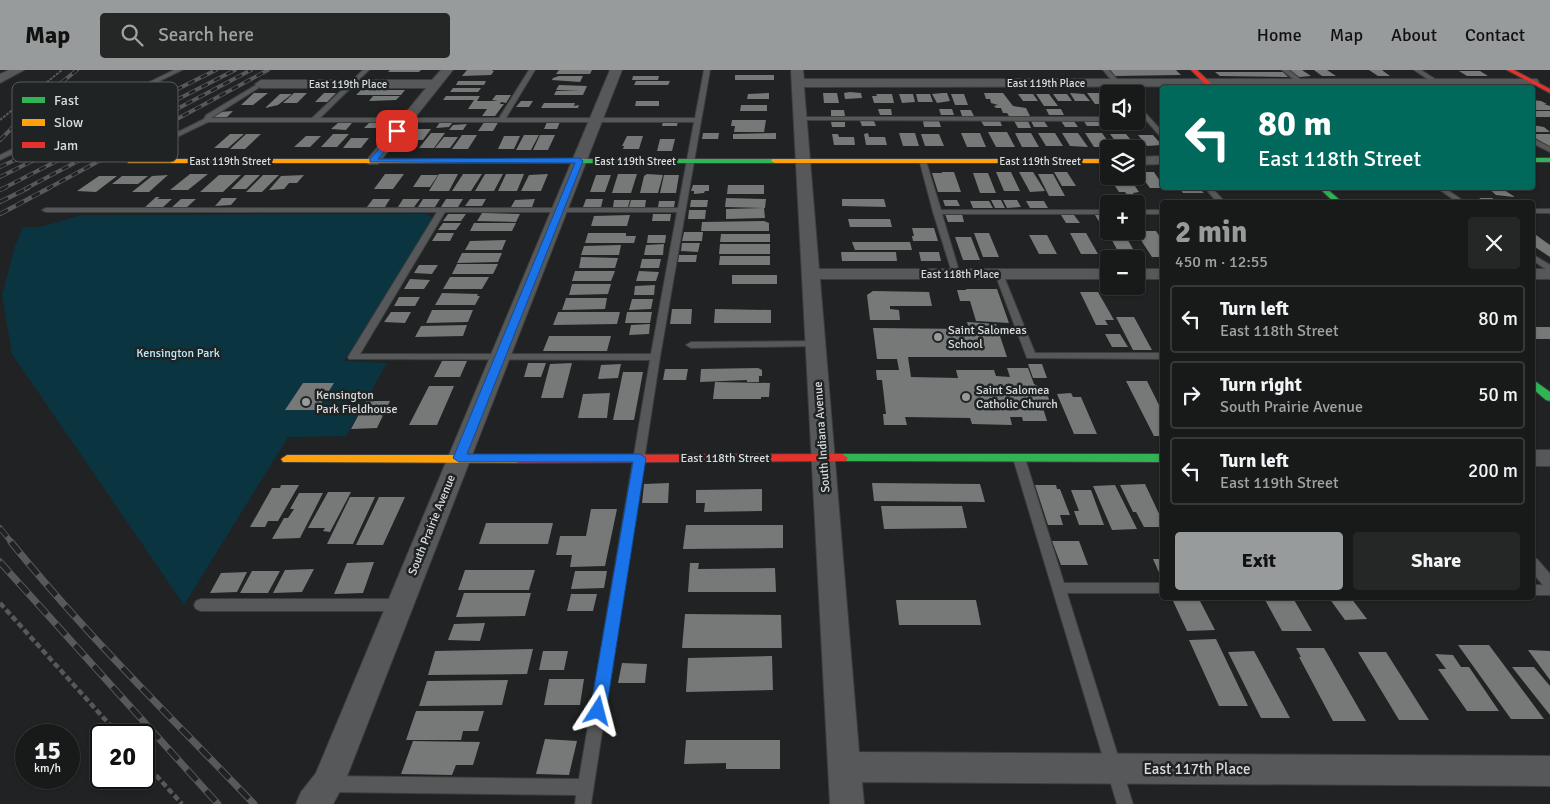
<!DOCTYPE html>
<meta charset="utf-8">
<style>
:root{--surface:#181a1a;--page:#252727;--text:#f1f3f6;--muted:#9fa1a2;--line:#363839;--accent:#989b9b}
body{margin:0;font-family:Signika,sans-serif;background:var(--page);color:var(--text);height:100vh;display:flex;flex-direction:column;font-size:19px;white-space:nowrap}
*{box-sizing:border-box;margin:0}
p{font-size:16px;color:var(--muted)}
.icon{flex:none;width:28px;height:28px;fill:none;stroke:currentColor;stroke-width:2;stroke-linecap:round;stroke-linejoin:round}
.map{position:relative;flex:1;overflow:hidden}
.side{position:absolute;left:1160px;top:130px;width:375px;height:400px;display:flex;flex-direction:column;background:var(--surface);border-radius:5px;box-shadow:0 1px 4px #0004,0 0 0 1px var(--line)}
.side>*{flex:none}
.guide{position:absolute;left:1160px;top:15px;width:375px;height:105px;border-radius:5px;box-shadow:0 1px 4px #0004,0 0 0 1px var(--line);background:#00695c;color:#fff;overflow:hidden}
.fabs{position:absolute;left:1100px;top:15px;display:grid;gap:10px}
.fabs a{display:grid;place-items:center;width:45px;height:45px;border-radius:5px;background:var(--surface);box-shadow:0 1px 4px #0004,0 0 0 1px var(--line);font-size:25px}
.speed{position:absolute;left:15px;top:654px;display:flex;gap:10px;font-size:25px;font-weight:700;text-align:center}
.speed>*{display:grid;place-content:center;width:65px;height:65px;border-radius:50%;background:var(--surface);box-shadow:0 1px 4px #0004,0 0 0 1px var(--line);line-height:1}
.speed small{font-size:12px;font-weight:400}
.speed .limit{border:2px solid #111;border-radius:8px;background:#fff;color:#111}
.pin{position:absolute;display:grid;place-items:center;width:42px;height:42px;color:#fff;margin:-21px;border-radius:10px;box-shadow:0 2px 8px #0006}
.me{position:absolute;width:55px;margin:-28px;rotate:9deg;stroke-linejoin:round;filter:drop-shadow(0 0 4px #0008)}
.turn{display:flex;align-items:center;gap:18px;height:105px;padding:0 15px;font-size:22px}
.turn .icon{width:65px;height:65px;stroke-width:2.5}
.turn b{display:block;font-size:35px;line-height:42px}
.round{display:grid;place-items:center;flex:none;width:52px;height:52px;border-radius:5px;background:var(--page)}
.overview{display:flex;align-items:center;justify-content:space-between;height:85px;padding:0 15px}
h1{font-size:30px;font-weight:700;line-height:38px;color:var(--accent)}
.action{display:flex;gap:10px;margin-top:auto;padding:10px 15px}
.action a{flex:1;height:58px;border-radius:5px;background:var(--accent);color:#111;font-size:20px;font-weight:700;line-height:58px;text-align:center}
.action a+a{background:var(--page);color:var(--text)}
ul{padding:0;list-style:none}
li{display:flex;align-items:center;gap:15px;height:68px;margin:0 10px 8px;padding:0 5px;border:2px solid var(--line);border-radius:5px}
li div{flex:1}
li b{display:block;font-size:19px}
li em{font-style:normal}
header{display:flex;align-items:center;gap:30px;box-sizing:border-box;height:70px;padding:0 25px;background:var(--accent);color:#111}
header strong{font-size:24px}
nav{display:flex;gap:28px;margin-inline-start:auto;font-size:18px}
.search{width:350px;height:45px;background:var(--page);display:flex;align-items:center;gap:12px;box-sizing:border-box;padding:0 18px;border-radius:5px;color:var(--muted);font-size:19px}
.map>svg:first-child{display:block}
</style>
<header>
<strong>Map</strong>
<div class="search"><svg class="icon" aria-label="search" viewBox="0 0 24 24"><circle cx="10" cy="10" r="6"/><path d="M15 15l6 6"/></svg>Search here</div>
<nav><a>Home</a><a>Map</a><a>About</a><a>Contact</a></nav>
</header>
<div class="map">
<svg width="1550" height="734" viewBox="0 0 1550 734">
<rect width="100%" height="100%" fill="#202223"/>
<path fill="#0a3540" d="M425,144L433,148L344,291L387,293L346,366L288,367L184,535L12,284L2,225L15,176L23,157H40L82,145Z"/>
<path fill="#777979" d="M390,0H421L419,2H388Z
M467,0H493L492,1H494L491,5L462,6Z
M559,0H592L590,4H556Z
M1110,0H1176L1181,5L1115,6Z
M1289,0H1302L1311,6L1299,7Z
M1314,0H1327L1336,6H1322Z
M1369,0H1382L1390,6H1378Z
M1459,1H1480L1488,6H1467Z
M1215,2H1283L1288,7L1220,6Z
M735,5H774V10H735Z
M559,6H583L580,12L552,10L553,8Z
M633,6H659L658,10H632Z
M458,11H486L484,15H456Z
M636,11H670L668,15H634Z
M559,15L587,16L583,25H554L556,21H580L556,20Z
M453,18H481L478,22H450Z
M361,20H405L401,25H356Z
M850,22L861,23L862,28L845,29L844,23Z
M254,23H268L253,35H241Z
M294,23H307L297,33H283Z
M324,23H336L327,32H315Z
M769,23V29H747L748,24Z
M823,23H837L839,33H824Z
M943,23H947L950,31L937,33L932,24Z
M984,23H1003L1013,36L1026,38L1030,46H1009L1007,43H1003L1001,38H996L994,36L998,35L991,33L990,29H986Z
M1070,23L1084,24L1090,31H1075Z
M1087,23H1102L1109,34H1095Z
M280,24H292L278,35L265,38Z
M876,24H892L894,33H874L872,26H877Z
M899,24H913L915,32L902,33Z
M916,24H930L933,32H918Z
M951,24H964L968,35H955Z
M1018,24H1033L1038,31H1023Z
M1036,24H1049L1058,36H1044Z
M1053,24H1067L1072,31H1058Z
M496,25H511L506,33L501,32L500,34H504L495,46H482L487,39H468L474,30H443L446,26H480L477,31H498L492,30Z
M373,26H400L396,30L369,31Z
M1532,30L1541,31L1547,34H1544L1550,36V40H1532Z
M521,31H533L529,37H516Z
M636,31H659V36H635Z
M544,33H575L574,36L579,35L578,38H541Z
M741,35H767V41H740Z
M878,39H891L892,45H880Z
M939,39H952L954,45H941Z
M1046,39H1061L1064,45H1049Z
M831,40H844L845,46H831Z
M960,40H971L974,46H962Z
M233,41L227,47H213L220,42Z
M1532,41H1550V47H1532Z
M732,50H766L764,62H734L735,56H731Z
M1083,50H1097L1101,56H1087Z
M371,51H383L377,58H364Z
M485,51H499L493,61H478Z
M663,51H678L677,56H662Z
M860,51H874L876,56H862Z
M923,51H939L941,57H924Z
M981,51H1000L1002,56H984Z
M1014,51H1028L1031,58H1018Z
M1031,51H1044L1048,57H1034Z
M1061,51H1074L1078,57H1065Z
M1101,51H1114L1117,56H1105Z
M440,52H453L449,57L436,58Z
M547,52H560L557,59H544Z
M831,52H845V57H832Z
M338,53H352L346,60L331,59Z
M467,54L463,60H449L453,55Z
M1532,55L1544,57L1550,62H1532Z
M417,59H431L423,70H408Z
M988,62H1007L1015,77H996Z
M431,63H445L434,78H419Z
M703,63H719L718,69H702Z
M776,63V69H733V64Z
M868,63L869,67H885L887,75H866L864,64Z
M899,63H915L919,76H903Z
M961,63H980L986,77H967Z
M1015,63H1031L1039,77H1022Z
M1038,63H1055L1063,76H1046Z
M1062,63H1078L1088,77L1070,76Z
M1085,63H1102L1112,77H1094Z
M230,64H244L228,78H214Z
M246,64H261L245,79H230Z
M333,64H349L337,77H321Z
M832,64H838L839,67H854L855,75H834Z
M921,64H939L944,76H925Z
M1110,64H1126L1135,75L1119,76Z
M1532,64H1550V77L1532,66Z
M462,65H477L468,79H452Z
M524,65H539L531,80H516Z
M540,65H555L548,80H533Z
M1138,65H1153L1162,75L1147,76Z
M306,66H321L310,77H294Z
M504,66H520L514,79H498Z
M627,66H643L639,79H623L624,76H622Z
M444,67H458L450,78H435Z
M351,68H369L361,78H343Z
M660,69H675L672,81H657Z
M942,102H954L961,122H938L932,103H942Z
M996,102H1011L1020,121H1004Z
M1019,102H1033L1045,121L1030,122Z
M1054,102H1067L1076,116H1062Z
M1138,102H1154L1162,114V118H1150Z
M973,103H988L996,123H980Z
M190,104H208L188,120H170Z
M385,104H404L393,119H374Z
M439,104H458L449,121H429Z
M463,104H482L471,121H452Z
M485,104H503L494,121H475Z
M506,104H524L517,121H498Z
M548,104L541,121H521L529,105Z
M618,104H637L631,123H612Z
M647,104L663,105L658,123H640L644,106Z
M1038,104H1053L1065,126H1049Z
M168,105L149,122H132L152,106Z
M219,105H241L223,122H200Z
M245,105H260L246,119H231Z
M263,105H279L262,122H246Z
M304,105L297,113H289L284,119L269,120L281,106Z
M421,105H438L430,117H413Z
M596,105H611L605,122H590Z
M664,105H679L676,123H660Z
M99,106H117L96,122L77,121Z
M122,106H148L138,114H112Z
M1108,106H1128L1139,122L1133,123L1135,126H1128L1125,122H1119Z
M693,115H709V121H705L704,123L694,124V121H691Z
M728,115H764V124H727Z
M1179,118H1199L1204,123H1183Z
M1346,118H1365L1369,121H1349Z
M1368,118H1390L1394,120L1372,121Z
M1488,118H1501L1515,127L1496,125Z
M156,127H160L157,129H172L162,138L143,139Z
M222,128H237L231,135L215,136Z
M726,128L766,129L765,138L725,137Z
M1122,128H1138L1145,137H1136V134H1125Z
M1479,128H1492L1499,132H1486Z
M181,129H196L186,138H171Z
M373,129H390L385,137H367Z
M403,129H420L414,137H398Z
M423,129H440L435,137H418Z
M446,129H463L458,137H441Z
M470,129H486L482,136H465Z
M535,129L532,137H511L515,130Z
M586,129H603L601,137H583Z
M842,129H884L886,137L842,136Z
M1292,129H1310L1314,132H1255L1253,130Z
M614,130H630L628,137H613Z
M631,130H646L645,137H629Z
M691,130H708L707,137H690Z
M943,130H957L960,136H945Z
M991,130H1001L1005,138H995Z
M1003,130H1017L1021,137L1007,138Z
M659,131H675L674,137H658Z
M970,131H989L993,138H973Z
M1026,131H1044L1048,138H1030Z
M764,138L765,148L726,149V139Z
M689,140H706L705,149H688Z
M482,143L520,144L516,152L477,151Z
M448,144H466L461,151H443Z
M653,144H671L670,151H652Z
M945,144H962L964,152H948Z
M630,145L627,156H591L594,146Z
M1061,145H1074L1080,153H1066Z
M1095,145H1109V153H1100Z
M848,149H890L892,157H850Z
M764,151L769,153V161H701L702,152Z
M443,153H461L456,160H438Z
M474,153H516L512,161H470Z
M912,158H934L938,171H913L912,166H914Z
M1135,161H1156L1162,170V187H1152Z
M684,162H703L702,171H682Z
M437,163H454L450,171H432Z
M588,163H626V166H636L634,173H585Z
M974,163H989L999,187H983Z
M1070,163H1086L1098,184H1081Z
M1108,163L1125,165L1137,186L1120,185Z
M721,164H770V172H720Z
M648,165H666L665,173H647Z
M1029,165H1047L1057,184H1039Z
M1532,165H1536L1550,175V187L1532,175Z
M955,167H971L980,190H963Z
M506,170L502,180H465L470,171Z
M852,172H910L912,180H855Z
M682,173H700L698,182L681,181Z
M664,174L663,185H644L646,175Z
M720,174H770V184H719Z
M621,175L619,185H581L584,176Z
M841,182H896L897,191H842Z
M919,182H939L941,191H921Z
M462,183H502L498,192L457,193Z
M679,185H697L696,192H678Z
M720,186H770V195H719Z
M581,187L618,188L615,198H579Z
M642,189H661L659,198H640Z
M457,194H498L493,204H452Z
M419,195H438L432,204L414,203Z
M575,201H615L611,211H572Z
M639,201L659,202L656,211H636Z
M732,205H777V214H732Z
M450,207H489L482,219H443Z
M410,209L430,210L424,219H404Z
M572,214H611L608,224L569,225Z
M655,215L654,225H634L635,216Z
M966,219H997L1009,253L976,251L970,231H960L957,220H966Z
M873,221L929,222L932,236H890V239L899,240L900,250H870L867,225Z
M1080,222H1098L1114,250H1105L1108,255H1096Z
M442,223L478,224L477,226H480L475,235H435Z
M399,227H420L415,236H394Z
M566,228H607L605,239L562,240Z
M632,229H653L651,239L629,240Z
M672,239H692L691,254H670Z
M715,239L771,240V253H714Z
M432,240H473L468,252L426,253Z
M391,242H411L405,253L384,252Z
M558,242H620L617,254L553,255Z
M627,242H652L650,253H625Z
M1116,247H1134L1152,280H1133Z
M967,252L996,254L1007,287H908L911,307L958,308L956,300H994L996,306L1010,307L1007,298H1028L1034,314L1046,321L1050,332L1043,338L1047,351H1023L1022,347H1010L1012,355L972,354L970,348L905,347L907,355H884L883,344H886L882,310H877L876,300H899L897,289H877L873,258L969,259Z
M650,254L649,264L629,265L631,255Z
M467,255L463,266L415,267L421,256Z
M1532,257H1550V269H1532Z
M1105,264H1120L1128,277H1112Z
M549,266H611L607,281H543Z
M442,291H467L460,307H434Z
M528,293H546L541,307H524Z
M572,293L563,328H541L550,294Z
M621,294L618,308L598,309L601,295Z
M1028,294H1042L1047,308H1033Z
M758,298L762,300V306H759V312H747V310L700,312L701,299Z
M665,299H688L686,310H663Z
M623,302H643L634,350H613Z
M1126,311H1147L1162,341V366H1154Z
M715,312L770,313L769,327H761V329H713Z
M303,313H334L317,340H285Z
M429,316H454L437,355H409Z
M610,323L607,348H578L583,324Z
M1071,323L1073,327H1081L1097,364H1074L1057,324Z
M366,331H390L377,358L351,359Z
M669,413L668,433H642L644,414Z
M872,413L980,414L985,432L874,431Z
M1145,414L1162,450V457H1144L1136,442H1133L1120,415Z
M281,415H299L278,451H268L265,457H250L272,418H280Z
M1035,415H1056L1057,419H1060L1070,445H1060L1063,455H1048Z
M1115,415L1137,459L1112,460L1093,416Z
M762,419V441L704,442L705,433H696V420Z
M1071,420H1091L1104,455H1079L1074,441H1079Z
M328,422H351L330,462L323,461L325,458H308Z
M299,423H323L300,468L272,469L284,448H288L294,439H290Z
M350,427H375L353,474H327Z
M379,427H405L383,475H356Z
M881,436H962L967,458L884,459Z
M591,439H617L605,496L570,497L572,485H556L560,466H586Z
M486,453H553L548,474H479Z
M686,455H783V478L683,479Z
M1052,471H1079L1088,495H1061Z
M1153,489H1162V507H1161Z
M374,492L363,523L334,524L347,493Z
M690,493H699L698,499L775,498L776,522H688Z
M314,499L302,522L273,523L285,500Z
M465,500H535L529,520H458Z
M252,501H280L268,523H240Z
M575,501H607L604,518L571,519Z
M247,502L237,522L210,523L221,503Z
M464,523H531L525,546L456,547Z
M571,524H597L593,541H567Z
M1264,528H1293L1312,561H1282Z
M1329,528H1351L1367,549L1345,550Z
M896,530H976L981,555H899Z
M1173,531H1200L1215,560L1187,561Z
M685,544L781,545L782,578H682Z
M485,553L480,571L448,570L454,554Z
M1216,569L1248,636H1219L1189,570Z
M1458,575H1489L1544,649H1511Z
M1296,578H1324L1366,651H1333L1299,587H1301Z
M533,579L527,604L428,605L435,581Z
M1528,580L1550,581V610Z
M543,581H568L564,600H539Z
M1254,581L1290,648H1261L1228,582Z
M1358,582H1386L1429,650H1399Z
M1435,584L1453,585L1461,597H1469L1499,641H1467L1438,599H1446Z
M772,586L773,620L686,622L688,588Z
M622,593L647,594L645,613H618Z
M1512,597H1534L1550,616V645Z
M549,609H584L580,635H544Z
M508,610L502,635L419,636L427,611Z
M416,641H484L478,661H463L461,670H406Z
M545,669L577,671L569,705L536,704Z
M686,670H780V699H726V693L684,694Z
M413,671L480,672L473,695H456L452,705L401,704Z"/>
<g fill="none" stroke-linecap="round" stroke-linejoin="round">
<g stroke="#3b3d3e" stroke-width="2">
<path id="lane" d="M174,0H182L0,90V85Z
M363,0H369L320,48H499L529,0H535L506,48H695L704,0H710L660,287L591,734H575L576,725L329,722L323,720L321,714L323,708L329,706L579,709L650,290L349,289L348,287L437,142H46L42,140L46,138H678L694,52H208L146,82L134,93L127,91L142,80L204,49L206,45L261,12L263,13V15L211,48H312ZM445,142H677L651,284H360Z
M1103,0H1109L1130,24H1123Z
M1282,0H1289L1311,18H1304Z
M1414,0H1421L1449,18H1441Z
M1136,33L1162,61V67L1160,66L1136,39Z
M800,47H1109V51L798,50L797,49Z
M1532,68L1550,77V82L1532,73Z
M919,89L926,91L941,140H1109V144H942L960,204L959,206H953L933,142Z
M1205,118H1212L1225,132H1217Z
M1437,118H1445L1465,132H1457Z
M1532,139H1550V143H1532Z
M1136,140H1162V144H1136Z
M1532,184L1550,195V202L1532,190Z
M999,201L1003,204L1035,283H1162V289L1027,288L995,204Z
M816,271L821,274L819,276L691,278L686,275L691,272Z
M1019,384L1025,388L1064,513H1162V523H1067L1133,734H1117L1013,388Z
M1532,488L1537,489L1550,504V525H1532V515H1543L1532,502Z
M201,529H400L405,531L407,535L405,539L400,541H201L196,539L194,535L196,531Z"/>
</g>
<g stroke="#3b3d3e" stroke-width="2">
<path id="street" d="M9,0H24L0,13V4Z
M441,0H453L378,94H368L366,91L426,18H261L255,14L261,10H432Z
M610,0H622L344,714L333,734H296L301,722L316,703Z
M791,0H803L804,9H1537L1539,12L1533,16L804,17L819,199H1109V209H820L859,682L1550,686V716L862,712L864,734H830Z
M1162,86V94L1136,95V87Z
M1136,199H1162V209H1136Z
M1532,199H1550V209H1532Z
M1532,380H1550V396H1532Z"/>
</g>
<g stroke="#3b3d3e" stroke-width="2">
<path id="fast" d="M1532,88H1550V92H1532Z
M482,89H775L779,91L775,93H485L481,91Z
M1319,118H1326L1342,132H1334Z
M1532,309L1550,322V331L1546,330L1532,318Z
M842,384H1162V392L838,391L836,388Z"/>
</g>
<g stroke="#3b3d3e" stroke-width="2">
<path id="slow" d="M128,89H485L489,91L485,93H128Z
M772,89H1109V93H775L771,91Z
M287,385H518L524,389L518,393L283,392L281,389Z"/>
</g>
<g stroke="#3b3d3e" stroke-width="2">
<path id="jam" d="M1191,0H1197L1216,18H1209Z
M1507,0H1514L1550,19V23Z
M842,384L848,388L846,391L518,393L512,389L518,385Z"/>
</g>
<path stroke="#575859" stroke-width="2" stroke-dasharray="3 1" stroke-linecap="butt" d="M0,50L62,0"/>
<path stroke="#575859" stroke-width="4.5" stroke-dasharray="6 3" stroke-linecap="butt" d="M0,533L119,665
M144,692L182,734"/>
<use href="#lane" fill="#575859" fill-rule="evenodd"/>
<use href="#street" fill="#575859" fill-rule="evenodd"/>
<use href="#fast" fill="#30b455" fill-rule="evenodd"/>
<use href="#slow" fill="#ff9f0a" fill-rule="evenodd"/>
<use href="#jam" fill="#e5322d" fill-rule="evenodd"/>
<g stroke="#58595a" stroke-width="4">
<path id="rail-far3" d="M0,70L40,30L77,0
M0,97L66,66
M0,107L216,0
M2,119L235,0
M25,119L251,0
M47,119L268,0"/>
</g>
<g stroke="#58595a" stroke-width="4.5">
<path id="rail-far2" d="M0,120L5,118
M0,132L28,118
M0,144L49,118"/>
</g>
<g stroke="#58595a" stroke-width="5.5">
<path id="rail-far1" d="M0,458L12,473"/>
</g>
<g stroke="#58595a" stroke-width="7">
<path id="rail" d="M11,472C86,565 172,648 254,734
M0,492L218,734"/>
</g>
<use href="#rail-far3" stroke="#1f2324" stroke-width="2.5" stroke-dasharray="7" stroke-linecap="butt"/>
<use href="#rail-far2" stroke="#1f2324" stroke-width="3" stroke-dasharray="9" stroke-linecap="butt"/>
<use href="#rail-far1" stroke="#1f2324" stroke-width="4" stroke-dasharray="11" stroke-linecap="butt"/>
<use href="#rail" stroke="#1f2324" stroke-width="5" stroke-dasharray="14" stroke-linecap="butt"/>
</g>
<path fill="#1a73e8" stroke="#114b97" d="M397,59L401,61L378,89L579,88L583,91L467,384H640L646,388L606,641L603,646L598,648L593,646L590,641L633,392H459L453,388L575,93L370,92V89Z"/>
<g fill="#989b9b" stroke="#1f2324" stroke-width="2">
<circle cx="938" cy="267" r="5"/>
<circle cx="966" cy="327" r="5"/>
<circle cx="306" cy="332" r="5"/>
</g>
<g text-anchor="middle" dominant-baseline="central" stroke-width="5" stroke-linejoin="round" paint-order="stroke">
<g font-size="11" fill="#d9dcdc" stroke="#1f2324">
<text x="1046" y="13">East 119th Place</text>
<text x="348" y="14">East 119th Place</text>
<text x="230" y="91">East 119th Street</text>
<text x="635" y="91">East 119th Street</text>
<text x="1040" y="91">East 119th Street</text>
<text x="960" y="204">East 118th Place</text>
</g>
<g font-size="12" fill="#d9dcdc" stroke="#1f2324" text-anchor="start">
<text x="948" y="260">Saint Salomeas<tspan x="948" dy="14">School</tspan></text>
<text x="976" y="320">Saint Salomea<tspan x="976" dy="14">Catholic Church</tspan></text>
<text x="316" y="325">Kensington<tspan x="316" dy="14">Park Fieldhouse</tspan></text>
</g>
<g font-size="12" fill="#bcecfc" stroke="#1f2324">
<text x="178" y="283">Kensington Park</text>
</g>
<g font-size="12" fill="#d9dcdc" stroke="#1f2324">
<text transform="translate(822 367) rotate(-94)">South Indiana Avenue</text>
<text x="725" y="388">East 118th Street</text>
<text transform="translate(432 455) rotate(-68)">South Prairie Avenue</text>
</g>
<g font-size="15" fill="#d9dcdc" stroke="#1f2324">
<text x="1197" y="699">East 117th Place</text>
</g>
</g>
<rect x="12" y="12" width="166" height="80" rx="8" fill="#1f2324" stroke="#575a5b" stroke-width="1"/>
<rect x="22" y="27" width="23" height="6" fill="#30b455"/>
<rect x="22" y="49" width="23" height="7" fill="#ff9f0a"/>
<rect x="22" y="72" width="23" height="6" fill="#e5322d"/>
<g font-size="14" fill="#d9dcdc">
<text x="54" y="35">Fast</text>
<text x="54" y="57">Slow</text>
<text x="54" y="80">Jam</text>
</g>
</svg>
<div class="fabs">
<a><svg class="icon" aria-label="sound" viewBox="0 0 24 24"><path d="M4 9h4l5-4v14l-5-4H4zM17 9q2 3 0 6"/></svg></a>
<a><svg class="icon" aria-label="layers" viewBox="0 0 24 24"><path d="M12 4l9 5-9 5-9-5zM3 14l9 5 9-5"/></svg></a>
<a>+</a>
<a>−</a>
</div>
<div class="speed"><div>15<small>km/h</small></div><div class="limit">20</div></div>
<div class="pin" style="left:397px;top:61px;background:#d93025"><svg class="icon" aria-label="arrive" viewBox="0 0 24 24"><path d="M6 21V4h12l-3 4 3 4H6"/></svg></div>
<svg class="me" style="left:598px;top:641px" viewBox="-20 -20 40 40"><path d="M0-17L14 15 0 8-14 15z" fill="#1a73e8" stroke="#fff" stroke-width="4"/></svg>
<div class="guide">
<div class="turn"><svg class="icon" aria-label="left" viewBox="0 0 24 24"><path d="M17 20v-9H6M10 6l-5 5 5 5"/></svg><div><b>80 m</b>East 118th Street</div></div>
</div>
<section class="side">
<div class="overview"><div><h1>2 min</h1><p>450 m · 12:55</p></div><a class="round"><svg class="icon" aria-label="close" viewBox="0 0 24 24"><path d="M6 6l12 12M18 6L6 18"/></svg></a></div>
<ul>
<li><svg class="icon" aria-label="left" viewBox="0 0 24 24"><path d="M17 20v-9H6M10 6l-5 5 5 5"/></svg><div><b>Turn left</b><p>East 118th Street</p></div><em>80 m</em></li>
<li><svg class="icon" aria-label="right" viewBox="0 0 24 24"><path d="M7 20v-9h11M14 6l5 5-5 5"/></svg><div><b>Turn right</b><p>South Prairie Avenue</p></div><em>50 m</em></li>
<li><svg class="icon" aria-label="left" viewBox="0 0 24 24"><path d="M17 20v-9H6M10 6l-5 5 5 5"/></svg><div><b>Turn left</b><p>East 119th Street</p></div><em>200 m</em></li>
</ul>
<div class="action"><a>Exit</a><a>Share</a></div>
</section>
</div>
